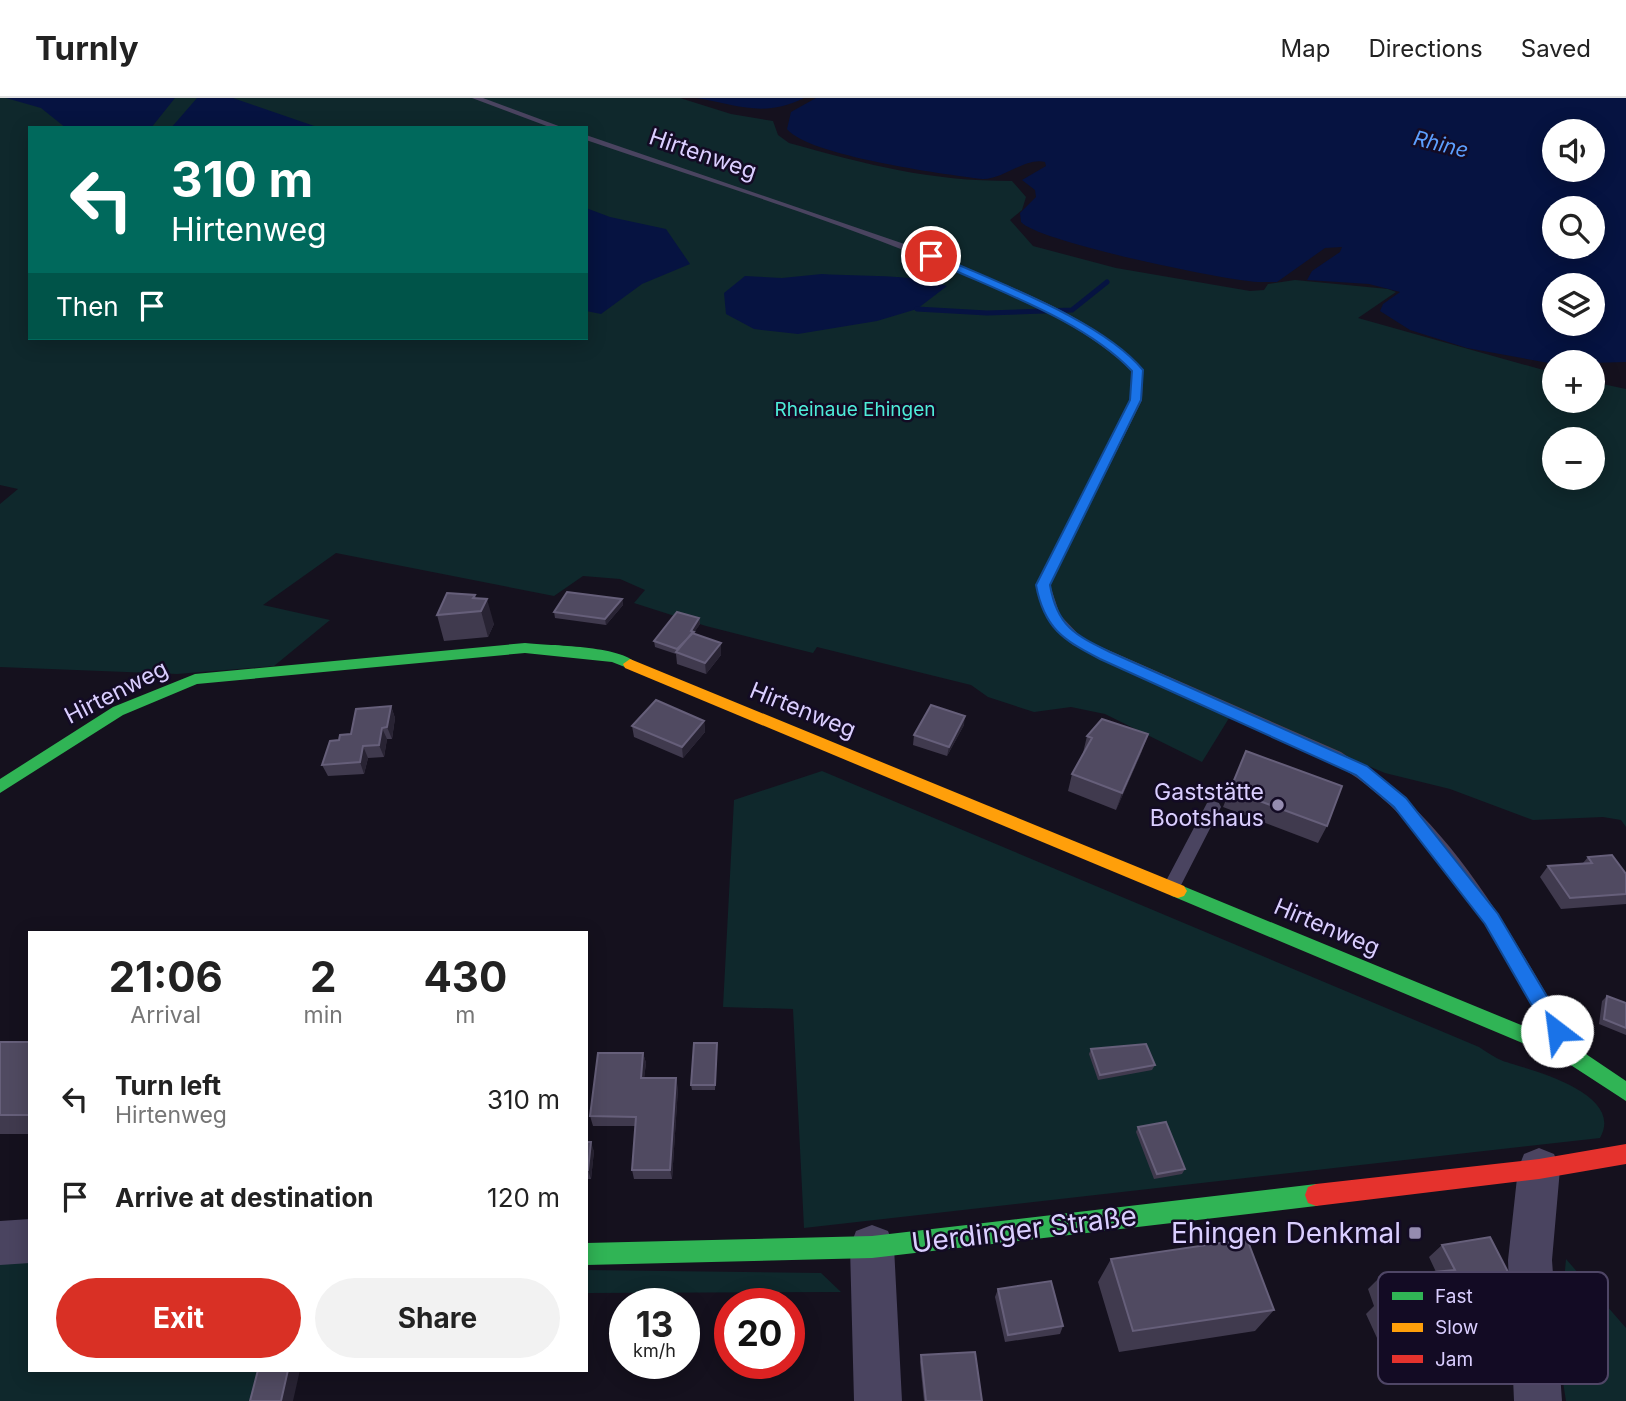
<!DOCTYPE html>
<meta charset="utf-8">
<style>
:root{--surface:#fff;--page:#f2f2f2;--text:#222;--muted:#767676;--line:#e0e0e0;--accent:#d93025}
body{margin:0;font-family:Inter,sans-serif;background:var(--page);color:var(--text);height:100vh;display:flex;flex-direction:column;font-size:26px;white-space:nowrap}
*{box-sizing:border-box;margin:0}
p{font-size:23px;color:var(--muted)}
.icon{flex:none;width:38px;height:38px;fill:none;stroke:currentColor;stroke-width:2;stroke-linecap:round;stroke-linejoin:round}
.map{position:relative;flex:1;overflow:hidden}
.sheet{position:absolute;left:28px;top:833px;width:560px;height:441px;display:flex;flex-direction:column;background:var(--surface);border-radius:0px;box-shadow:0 4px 18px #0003}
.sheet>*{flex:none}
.guide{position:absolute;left:28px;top:28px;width:560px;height:214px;border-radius:0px;box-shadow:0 4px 18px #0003;background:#00695c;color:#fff;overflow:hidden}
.tools{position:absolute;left:1542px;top:21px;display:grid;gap:14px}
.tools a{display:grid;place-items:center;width:63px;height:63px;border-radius:50%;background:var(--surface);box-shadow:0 4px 18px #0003;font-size:35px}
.speed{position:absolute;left:609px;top:1190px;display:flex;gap:14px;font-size:35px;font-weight:700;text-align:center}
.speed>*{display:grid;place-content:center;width:91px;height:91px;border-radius:50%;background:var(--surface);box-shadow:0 4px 18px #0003;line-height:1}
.speed small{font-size:18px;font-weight:400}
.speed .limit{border:10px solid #d22;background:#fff;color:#111}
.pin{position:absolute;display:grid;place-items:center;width:60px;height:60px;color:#fff;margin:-30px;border:4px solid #fff;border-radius:50%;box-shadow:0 2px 7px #0007}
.me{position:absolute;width:77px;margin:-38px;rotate:330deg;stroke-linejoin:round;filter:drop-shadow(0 0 5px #0008)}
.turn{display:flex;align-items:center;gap:24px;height:147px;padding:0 28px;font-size:32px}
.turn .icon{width:91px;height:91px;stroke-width:2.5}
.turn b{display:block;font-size:49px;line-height:60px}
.then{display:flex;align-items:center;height:66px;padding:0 28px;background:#0003;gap:14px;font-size:26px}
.eta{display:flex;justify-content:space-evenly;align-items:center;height:119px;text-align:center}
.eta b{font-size:42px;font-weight:700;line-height:49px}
.action{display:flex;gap:14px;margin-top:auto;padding:14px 28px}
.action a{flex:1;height:80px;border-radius:42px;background:var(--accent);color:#fff;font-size:28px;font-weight:700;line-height:80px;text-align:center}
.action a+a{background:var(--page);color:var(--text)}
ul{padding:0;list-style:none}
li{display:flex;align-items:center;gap:21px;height:98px;padding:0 28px}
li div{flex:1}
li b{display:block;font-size:26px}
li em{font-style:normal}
header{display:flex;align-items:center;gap:42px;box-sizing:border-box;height:98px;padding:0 35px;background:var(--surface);border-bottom:2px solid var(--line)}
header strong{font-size:33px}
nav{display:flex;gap:38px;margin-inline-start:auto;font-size:24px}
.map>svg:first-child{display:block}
</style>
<header>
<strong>Turnly</strong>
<nav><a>Map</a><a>Directions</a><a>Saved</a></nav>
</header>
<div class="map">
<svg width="1626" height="1303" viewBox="0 0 1626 1303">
<rect width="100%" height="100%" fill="#15111e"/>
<path fill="#0f282c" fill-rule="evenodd" d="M0,0H680L731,16L773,23L778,37L789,45C869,67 928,83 1012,83L1026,99L1022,112L1010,122L1033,148L1116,170L1250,193L1264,192L1268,186L1295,182L1388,191L1396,194L1358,220L1554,275V303H1592L1593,284L1626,291V729L1621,722L1603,719L1533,722L1450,691L1385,675L1234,612L1202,664L1105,616L1071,609L1034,614L988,599L971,587L817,549L813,555L706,528L634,505L645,492L620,481L583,478L554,498L336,455L263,507L330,522L274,568L177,576L0,569V406L18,391L0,387ZM30,30H586V240H30ZM1554,341H1592V380H1554Z
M822,673L1479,949C1487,954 1495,960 1503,963C1527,971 1626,994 1600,1040L804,1130L793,911L723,909L734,702Z
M1566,1161L1626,1230V1303H1566L1558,1252Z
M30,1164V1272H270L263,1303H0V1165Z
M586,1172L821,1175L841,1194L586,1195Z"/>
<path fill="#061341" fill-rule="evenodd" d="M6,0H175L151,30H66L41,10Z
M197,0H233L320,30H171Z
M697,0H804C763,20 739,7 697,0Z
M816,0H1626V264L1554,266L1467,250L1410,232L1380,213L1383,206L1400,194L1369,186L1307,182L1312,173L1340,154L1342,149L1325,150L1277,184H1258C1223,182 1039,144 1021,124L1020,115L1036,99L1035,92L1022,82L1046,68L1045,64C1025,59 1003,82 982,81C943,76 809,58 787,31L791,14ZM1554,33H1592V72H1554ZM1554,110H1592V149H1554ZM1554,187H1592V226H1554Z
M586,110L610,119L666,131L690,166L642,186L601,216L586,213Z
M822,176C864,179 907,175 947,188L917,211L877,223L798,236L754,231L726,216L724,195L745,178L782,180Z"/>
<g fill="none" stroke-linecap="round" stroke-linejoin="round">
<path stroke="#061341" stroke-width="5" d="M917,211L987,215L1072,212L1107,184"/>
<path fill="#4a4460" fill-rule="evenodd" d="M472,0H483L564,30H552Z
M586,37L916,150L937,139H943V143L924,154C990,180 1097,218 1143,272L1142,302L1050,487L1060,517L1083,541L1341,654C1352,662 1365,669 1376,677C1463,742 1517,847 1571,938L1574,944L1571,950L1564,953L1557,950C1504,858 1451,753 1365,686C1354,677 1341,670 1329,662L1073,547C1054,530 1042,513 1036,487L1130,302L1132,273C1087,230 1029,205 972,180C847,126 715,86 586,42Z
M1213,703L1219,705L1221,709L1178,793L1172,795L1166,793L1163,788L1166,783L1207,705Z"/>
<path fill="#4a4460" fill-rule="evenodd" d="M1539,1050L1554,1056L1560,1071L1552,1162L1562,1303H1514L1508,1162L1518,1071L1524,1056Z
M30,1121V1165L0,1167V1123Z
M872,1127L888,1133L894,1149L902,1303H854L850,1149L856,1133Z"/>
<path fill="#30b455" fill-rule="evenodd" d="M525,545C551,548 621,547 637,566L630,571L612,564L525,555L197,586L123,617L0,695V681L113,609L195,576Z
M1178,786L1577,950L1626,983V1003L1563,962L1172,798L1169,793L1172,788Z
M1316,1086L1324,1089L1327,1097L1324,1105L1316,1108L872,1160L586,1167V1145L872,1138Z"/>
<path fill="#ff9f0a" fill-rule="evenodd" d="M630,561L1184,788L1187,793L1184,798L1178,800L1172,798L625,570L623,566Z"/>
<path fill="#e5322d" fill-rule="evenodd" d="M1626,1046V1066L1539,1081L1316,1108L1308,1105L1305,1097L1308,1089L1316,1086L1539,1061Z"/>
</g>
<path fill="#403a4e" d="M475,497L476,500L494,526L488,539L444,543L437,517Z
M622,501L623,507L606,527L555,520L554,514Z
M699,520L700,526L694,534V536L721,545V557L706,576L677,566L676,556L655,549L654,543Z
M391,608L395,620L392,641H387L384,659L368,660L364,676L328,678L322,667L339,642L351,636Z
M704,623L705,634L683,660L634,639L632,628Z
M964,627L947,658L913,647L914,637Z
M1087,638L1142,653L1116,712L1068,693L1072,676L1084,656L1083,655Z
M1246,653L1327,728L1318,745L1223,709Z
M1588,759L1626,776V806L1561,811L1540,779L1548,768L1583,765Z
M1607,898L1626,905V937L1599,926L1602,903Z
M0,944H30V1036H0Z
M717,950L715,992H692L691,987Z
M1091,951L1155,967L1152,972L1098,982L1089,956Z
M643,955L646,965L644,980L678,990L672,1081H634L632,1072L635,1028H593L590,1018Z
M1138,1029L1185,1071L1182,1076L1154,1081L1136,1034Z
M586,1044L594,1053L591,1081H586Z
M1442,1147L1508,1174L1497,1183L1518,1222L1502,1233L1383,1253L1366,1216L1374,1208L1368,1191L1380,1179L1436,1174L1429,1159Z
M1111,1161L1274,1212L1255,1233L1119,1254L1098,1184Z
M998,1191L1063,1228L1060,1236L1005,1244L995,1199Z
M921,1257L982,1303H924L920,1264Z"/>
<path fill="#282333" d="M487,501L494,526L488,539L481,513Z
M622,501L623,507L606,527L605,521Z
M699,520L700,526L694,535L695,540L691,533Z
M721,545V557L706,576L705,565Z
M391,608L395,620L392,641L387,629Z
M965,618L964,627L947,658L949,649Z
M704,623L705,634L683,660L682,649Z
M382,630L387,641L384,659L379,647Z
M1148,636L1142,653L1116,712L1122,695Z
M363,648L368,660L364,676L360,664Z
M643,955L646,965L643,990L641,980Z
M676,980L678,990L672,1081L670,1072Z
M591,1044L594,1053L591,1081L588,1072Z
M288,1272H300L293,1303H281Z"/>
<path fill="#504a61" stroke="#665f7a" stroke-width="2" d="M567,494L622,501L605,521L554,514Z
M447,495L475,497L473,500L487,501L481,513L437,517Z
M677,514L699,520L691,533L694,534L677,551L654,543Z
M692,535L721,545L705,565L676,554Z
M656,602L704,623L682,649L632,628Z
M931,607L965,618L949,649L914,637Z
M391,608L387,629L382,630L379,647L363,648L360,664L322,667L330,643L339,642L340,637L351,636L356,611Z
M1102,621L1148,636L1122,695L1072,676L1092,640L1087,638Z
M1246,653L1342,688L1327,728L1230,692Z
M1612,757L1626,776V796L1570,800L1548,768L1592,765L1588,759Z
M1607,898L1626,905V930L1604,921Z
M0,944H30V1017H0Z
M694,945H717L715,987H691Z
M1146,946L1155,967L1100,977L1091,951Z
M598,955H643L641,980H676L670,1072H632L636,1019L590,1018Z
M1166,1024L1185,1071L1157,1076L1138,1029Z
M586,1044H591L588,1072H586Z
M1490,1139L1508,1174L1493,1176L1518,1222L1396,1241L1379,1204L1390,1202L1380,1179L1455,1172L1442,1147Z
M1247,1141L1274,1212L1133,1233L1111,1161Z
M1051,1183L1063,1228L1008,1237L998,1191Z
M975,1254L982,1303H926L921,1257Z
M258,1272H288L281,1303H250Z"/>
<path fill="#1a73e8" stroke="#114b97" stroke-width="2" d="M927,156H934C995,184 1102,222 1143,272L1141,302L1050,487C1057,528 1075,537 1110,554L1367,668L1406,700L1498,816L1564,927L1567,933L1564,939L1557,942L1550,939L1485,826L1394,709L1356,677L1100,561C1063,542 1044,530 1036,487L1130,302L1132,273C1083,221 992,191 927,160Z"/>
<g fill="#958cb0" stroke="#130b24" stroke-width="2.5">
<circle cx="1278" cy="707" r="7"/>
<rect x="1408" y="1128" width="14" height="14" rx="3.5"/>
</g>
<g text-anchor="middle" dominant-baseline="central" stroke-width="5" stroke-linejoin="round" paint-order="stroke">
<g font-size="19" fill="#4eecd8" stroke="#130b24">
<text x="855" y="311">Rheinaue Ehingen</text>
</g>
<g font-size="21" font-style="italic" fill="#5c9fff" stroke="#130b24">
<text transform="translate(1441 46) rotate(14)">Rhine</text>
</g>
<g font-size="23" fill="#daceff" stroke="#130b24">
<text transform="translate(703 56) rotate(19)">Hirtenweg</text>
<text transform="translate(116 594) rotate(-27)">Hirtenweg</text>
<text transform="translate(803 612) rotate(22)">Hirtenweg</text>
<text transform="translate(1327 829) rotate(23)">Hirtenweg</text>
</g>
<g font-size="23" fill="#daceff" stroke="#130b24" text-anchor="end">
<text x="1264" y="694">Gaststätte<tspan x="1264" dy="26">Bootshaus</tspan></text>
</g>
<g font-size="28" fill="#daceff" stroke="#130b24">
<text transform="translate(1024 1131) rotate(-7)">Uerdinger Straße</text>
</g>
<g font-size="28" fill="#daceff" stroke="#130b24" text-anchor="end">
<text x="1401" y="1135">Ehingen Denkmal</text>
</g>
</g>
<rect x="1378" y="1174" width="230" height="112" rx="10" fill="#130b24" stroke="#4f4666" stroke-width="2"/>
<rect x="1392" y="1194" width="31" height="8" fill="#30b455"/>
<rect x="1392" y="1225" width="31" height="9" fill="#ff9f0a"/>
<rect x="1392" y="1257" width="31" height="8" fill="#e5322d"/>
<g font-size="19" fill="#daceff">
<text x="1435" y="1205">Fast</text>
<text x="1435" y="1236">Slow</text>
<text x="1435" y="1268">Jam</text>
</g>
</svg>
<div class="tools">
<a><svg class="icon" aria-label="sound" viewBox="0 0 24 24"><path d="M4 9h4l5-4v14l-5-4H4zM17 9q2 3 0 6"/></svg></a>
<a><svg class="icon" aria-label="search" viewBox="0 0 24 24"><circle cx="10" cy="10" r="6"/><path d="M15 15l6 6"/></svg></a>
<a><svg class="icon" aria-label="layers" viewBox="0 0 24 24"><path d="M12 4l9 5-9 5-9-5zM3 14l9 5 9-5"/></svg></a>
<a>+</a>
<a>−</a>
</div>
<div class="speed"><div>13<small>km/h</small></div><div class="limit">20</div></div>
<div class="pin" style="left:931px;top:158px;background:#d93025"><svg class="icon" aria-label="arrive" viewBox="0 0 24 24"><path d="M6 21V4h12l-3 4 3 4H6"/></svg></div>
<svg class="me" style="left:1557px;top:933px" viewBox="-20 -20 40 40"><circle r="19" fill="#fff"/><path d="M0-13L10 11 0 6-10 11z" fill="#1a73e8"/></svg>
<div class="guide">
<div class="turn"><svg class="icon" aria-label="left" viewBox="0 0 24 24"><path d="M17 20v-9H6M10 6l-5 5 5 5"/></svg><div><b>310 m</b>Hirtenweg</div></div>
<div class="then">Then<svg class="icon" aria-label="arrive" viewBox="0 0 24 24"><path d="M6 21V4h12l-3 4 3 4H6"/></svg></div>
</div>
<section class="sheet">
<div class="eta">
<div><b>21:06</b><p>Arrival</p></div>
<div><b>2</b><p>min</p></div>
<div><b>430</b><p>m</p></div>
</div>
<ul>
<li><svg class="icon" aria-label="left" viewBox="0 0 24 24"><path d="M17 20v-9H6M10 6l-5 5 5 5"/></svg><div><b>Turn left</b><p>Hirtenweg</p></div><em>310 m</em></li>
<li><svg class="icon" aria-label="arrive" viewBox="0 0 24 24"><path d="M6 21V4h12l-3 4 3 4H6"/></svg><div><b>Arrive at destination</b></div><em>120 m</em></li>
</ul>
<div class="action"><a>Exit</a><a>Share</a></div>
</section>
</div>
